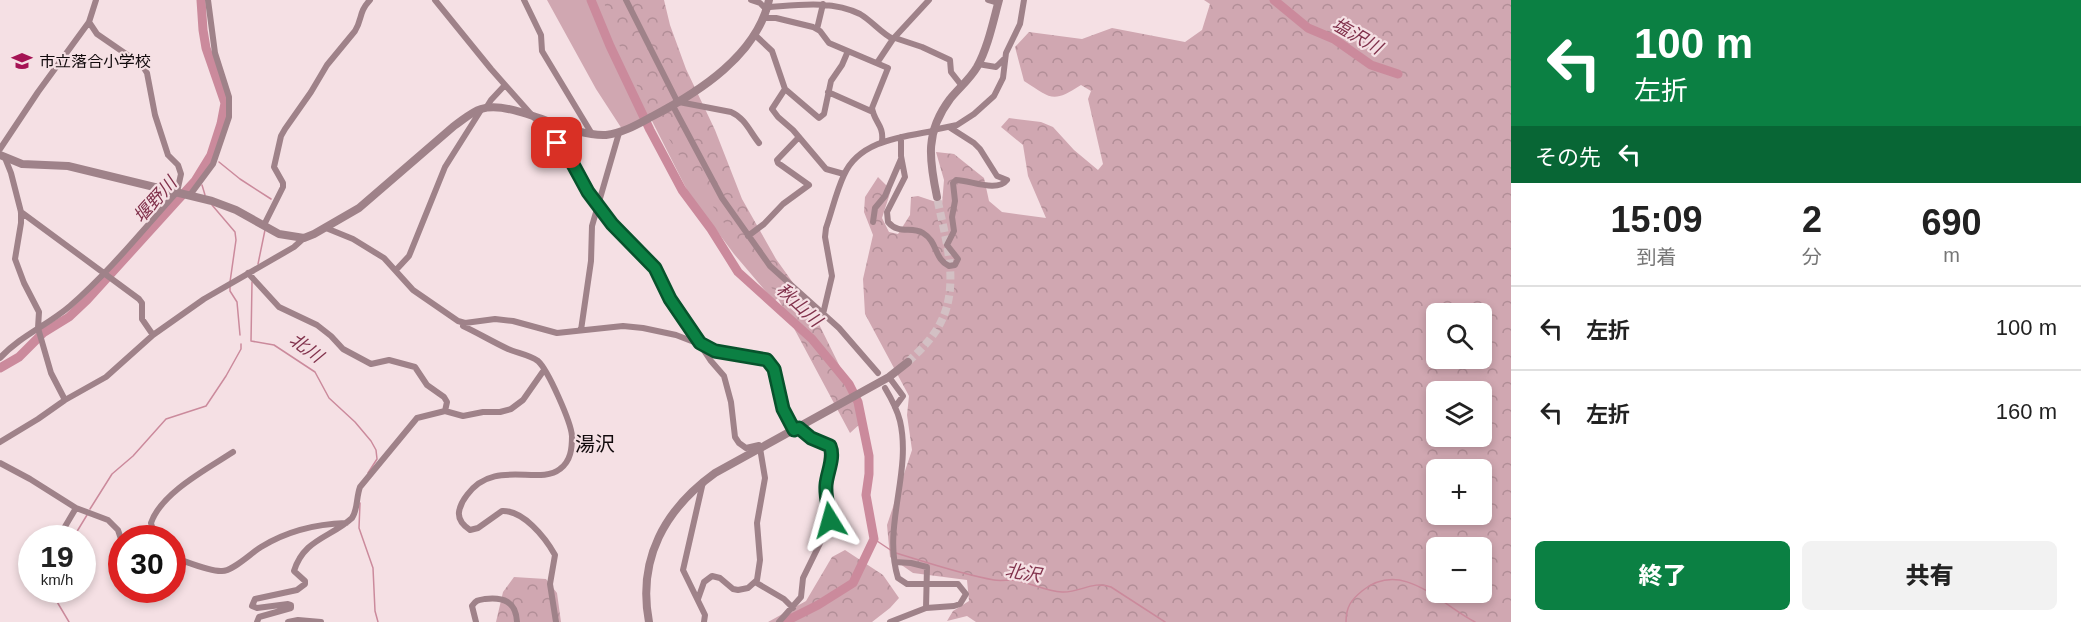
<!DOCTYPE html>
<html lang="ja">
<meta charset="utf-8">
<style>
:root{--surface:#fff;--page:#f2f2f2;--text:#222;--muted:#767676;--line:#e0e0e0;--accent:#0b8043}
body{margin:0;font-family:Helvetica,"Noto Sans JP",sans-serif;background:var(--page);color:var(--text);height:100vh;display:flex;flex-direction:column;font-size:22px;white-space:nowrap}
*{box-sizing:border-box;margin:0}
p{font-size:20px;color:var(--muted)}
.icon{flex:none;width:33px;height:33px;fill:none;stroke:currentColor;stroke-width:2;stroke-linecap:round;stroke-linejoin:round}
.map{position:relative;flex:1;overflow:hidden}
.panel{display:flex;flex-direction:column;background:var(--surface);width:570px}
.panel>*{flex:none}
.hud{background:#0b8043;color:#fff;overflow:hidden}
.controls{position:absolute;left:1426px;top:303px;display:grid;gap:12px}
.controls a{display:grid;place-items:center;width:66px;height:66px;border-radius:9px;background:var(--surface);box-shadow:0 3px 9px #0003;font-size:30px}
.speed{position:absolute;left:18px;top:525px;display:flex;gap:12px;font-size:30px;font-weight:700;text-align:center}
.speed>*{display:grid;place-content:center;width:78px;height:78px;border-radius:50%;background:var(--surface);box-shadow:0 3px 9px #0003;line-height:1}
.speed small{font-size:15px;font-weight:400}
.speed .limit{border:9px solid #d22;background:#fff;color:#111}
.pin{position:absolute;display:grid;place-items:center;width:51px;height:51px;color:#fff;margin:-26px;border-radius:12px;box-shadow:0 3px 9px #0006}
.me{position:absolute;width:66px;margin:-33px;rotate:352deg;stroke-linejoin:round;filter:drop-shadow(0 0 4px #0008)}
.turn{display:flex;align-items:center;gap:21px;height:126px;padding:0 24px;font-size:27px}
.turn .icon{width:78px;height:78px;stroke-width:2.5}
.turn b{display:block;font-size:42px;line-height:51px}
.then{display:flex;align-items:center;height:57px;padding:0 24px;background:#0003;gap:12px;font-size:22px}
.eta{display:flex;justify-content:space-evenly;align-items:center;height:102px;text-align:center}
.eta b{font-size:36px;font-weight:800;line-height:42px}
.action{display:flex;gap:12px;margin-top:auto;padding:12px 24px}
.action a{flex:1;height:69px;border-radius:9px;background:var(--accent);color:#fff;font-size:24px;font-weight:800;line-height:69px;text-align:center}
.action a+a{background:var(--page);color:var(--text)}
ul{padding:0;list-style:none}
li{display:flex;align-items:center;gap:18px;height:84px;padding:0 24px;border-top:2px solid var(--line)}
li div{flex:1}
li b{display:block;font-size:22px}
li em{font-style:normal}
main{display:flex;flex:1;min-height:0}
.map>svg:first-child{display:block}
</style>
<main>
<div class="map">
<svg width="1511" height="622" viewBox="0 0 1511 622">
<defs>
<pattern id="forest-crowns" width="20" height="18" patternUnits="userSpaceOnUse" patternTransform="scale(1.5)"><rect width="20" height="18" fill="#d0a7b1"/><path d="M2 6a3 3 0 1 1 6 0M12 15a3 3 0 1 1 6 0" fill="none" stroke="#b28e97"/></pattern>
</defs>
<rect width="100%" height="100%" fill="#f5e0e4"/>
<path fill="#d0a7b1" d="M547,0H623L785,293L774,301L734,254L688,192L649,115L622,129L596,89Z"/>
<path fill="url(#forest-crowns)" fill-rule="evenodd" d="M604,0H664L670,25L686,69L715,130L742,199L776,259L811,308L846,379L861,423L850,433L774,291L728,229L680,157L633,79L606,12Z
M1204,0H1511V622H976L967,616L947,621L953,611L969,601L967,580L913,573L890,557L887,525L912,450L907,415L909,396L865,314L863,279L873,235L864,212L865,197L878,177L891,190L882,218L889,232L898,234L910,215L911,197L918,196L942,204L944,180L936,152L954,154L984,178L989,201L1002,212L1046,218L1028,176L1023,145L1001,127L1009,118L1041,122L1053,127L1074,150L1098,170L1103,164L1088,99L1091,91L1081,85C1052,104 1051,98 1024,81L1015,47L1029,32L1082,39L1112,28L1185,42L1202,30L1210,4ZM1437,314H1482V358H1437ZM1437,392H1482V436H1437ZM1437,470H1482V514H1437ZM1437,548H1482V592H1437Z
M845,550L883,575L899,598L890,608L872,622H768L806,601L832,557Z
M514,577L546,579L557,593L561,622H496L503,592Z"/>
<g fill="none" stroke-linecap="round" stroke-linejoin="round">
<path stroke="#cb8a9c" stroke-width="1.5" d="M219,162L240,179L271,199
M202,185L205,195
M212,205L235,232L236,240L230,282
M258,264L265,230
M252,282L251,341L274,345L315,372L329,398L355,422L371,441L376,450L377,459L368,473
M230,286V291L237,302L240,335
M360,503L359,528L373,568L375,611L378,622
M90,509L112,474L133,456L166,419L206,406L226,376L241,349V344
M73,538L87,515
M874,539L892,551
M896,553C929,563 960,574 994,580C1000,581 1006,580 1013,580C1029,582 1045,591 1062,592C1080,593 1093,580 1111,587L1165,622
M50,590L69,622
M1346,622C1346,607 1351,600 1362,591C1403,558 1441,605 1475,622"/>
<path stroke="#cb8a9c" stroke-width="9" d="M591,0L610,46L650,130L682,190L711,229L738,272L812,339L849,384L858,402L869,456V474L866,495L874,539L853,583L818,605L784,622
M1274,0L1308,28L1334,39L1371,65L1398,74
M0,368L19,357L43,333L69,317L87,300L195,181L211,155L221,124L225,103L206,48L203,30L201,0"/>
<path stroke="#d3c0c4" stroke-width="8" stroke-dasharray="8 4" stroke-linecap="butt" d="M908,362C916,354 926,345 933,335C964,293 946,243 937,197"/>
<path stroke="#9f8289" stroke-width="6" d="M435,0L491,69L569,157L588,192L612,224L655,268L670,299L711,361L724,376L731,402L735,437L739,443L746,448L759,445L760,448L765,478L757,523L760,560L757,580L748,588L738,590L733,589L720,578L712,576L704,582L698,599
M524,0L541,35L542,51L592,134
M626,0L678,103
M751,0L760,3L767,10
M988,0L998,3
M768,7C798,5 832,0 860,14C872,21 881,33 893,39
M765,18H776L813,27L820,31L829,43L888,68L872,108C874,122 884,125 882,141
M817,29L823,4
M755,35L772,51L785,89L772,109L778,117L793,130L826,169L844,174
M895,38L922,47L950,60L951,72L962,86
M877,63L893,39L929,0
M978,64L996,67L1004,59
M785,89L819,118L824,114L831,81L842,65L848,51
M828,92L873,112
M679,102L731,112C745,118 750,132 759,143
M673,106L722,198L770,266L839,328L878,373
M486,108L491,100L505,85
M933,130L957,125L974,114L994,96L1003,78L1006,53L1020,24L1024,0
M901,137V156L905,177L887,212L888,222C899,235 911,226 923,233C938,242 934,259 949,266L955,265L958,259L947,245L954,231L952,217L955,201L953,183L956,180C970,180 997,193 1007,180L997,176L980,149L974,143L949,127
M0,149L38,92L89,22L96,0
M5,158L11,173L21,212V223L15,259L24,283L39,312L38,328L51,373L65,400
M190,195L213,164L229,117V97L215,53L208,0
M21,212L139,299L142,303V319L153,335
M873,222L875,208L885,196L901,159
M264,225L283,187V183L274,167L281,136L285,129L311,92L327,65L355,31C363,18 358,13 370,0
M326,228L353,239L384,258L413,290L458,321L465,323L495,319L513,321L557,333L623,326L643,328L676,335L725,354L767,360L774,369L783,409L794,430
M748,236L764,224L783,204L809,185L778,163L777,160L799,137
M396,270L409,256L445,167L481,110
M248,273L279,307L317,325L331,336L343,349L371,364L389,360L415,367L427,385L444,397L447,402L445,411
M823,314L832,276L825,237L826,228C832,211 836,192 844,175C859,141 901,137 933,131
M463,326C478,333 493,342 508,349C517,353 530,355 538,361C548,370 571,422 572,436C572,448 571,461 560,469C539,486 494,458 467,495C463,500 460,505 459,512C458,520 464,526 470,530L478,528L502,511C523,510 545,537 555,555L550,584L556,622
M581,330L591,261L592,226L619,133
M0,358C20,336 48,325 70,306C109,272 142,231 177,192L181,174L178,165L168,155L155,115L147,73L142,65L97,34L89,22
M889,377L903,396L895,407
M885,388C891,398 897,409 900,421C912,473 882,526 898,578L907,584H958L966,594L960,604L954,606L926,608L890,622
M0,442L38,419L65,400L106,377L153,335L204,299L294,247L304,238
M0,463L30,479L76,508L108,520L118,530L122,542
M703,482L683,570L705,615L704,622
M61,538L60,535L76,508
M155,538L151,523C161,493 207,469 233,452
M172,557C186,561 209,572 222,571C233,571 251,553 261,547C287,531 316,524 346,523
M895,562L911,563L927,567L926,608
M755,582L784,599L793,608
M257,622L259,617L291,608V605L288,604L257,608L252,606L255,599L297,590L305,584V581L294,571C304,539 330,538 352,518C358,509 356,498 360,487L417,418L445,411L463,416L483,412H500L511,409L523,400L544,370
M288,622L298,620L321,622
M476,622L472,606C476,600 478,600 485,599C503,597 516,601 517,622
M779,622L801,597L803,578L829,525L826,484L833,456L832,451L826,443L811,438L799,427"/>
<path stroke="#9f8289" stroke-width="8" d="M0,155L22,164L68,166L212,201L236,210L279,234L304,238L314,234L359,208L454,126C463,120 471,112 481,109C514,99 568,137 606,135C623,133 638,124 653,116C699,92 757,55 769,0
M937,197C929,159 925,132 950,99C959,88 970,79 977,67C988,47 993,22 999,0
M649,622C637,559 665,509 715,473L889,377L908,362"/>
</g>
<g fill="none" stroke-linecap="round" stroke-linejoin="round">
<g stroke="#07532c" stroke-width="15">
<path id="route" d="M557,143L569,157L588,192L612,224L655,268L670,299L700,343L715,351L767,360L774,369L783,409L794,430L799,428L811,438L830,446C835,458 827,472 826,485C825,497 829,508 830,520"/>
</g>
<use href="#route" stroke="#0b8043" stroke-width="10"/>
</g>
<defs>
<g id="school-bare" transform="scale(1.62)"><path d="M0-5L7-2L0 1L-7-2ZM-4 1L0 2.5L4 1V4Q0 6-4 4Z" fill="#a51354" stroke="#f5e0e4" stroke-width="2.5" paint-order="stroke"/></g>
</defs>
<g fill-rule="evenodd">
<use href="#school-bare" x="22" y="61"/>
</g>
<g text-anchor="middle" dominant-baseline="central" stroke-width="4.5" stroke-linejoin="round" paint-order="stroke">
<g font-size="16" fill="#110a0c" stroke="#f5e0e4" text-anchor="start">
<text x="39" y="61">市立落合小学校</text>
</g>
<g font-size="18" font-style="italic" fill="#81324c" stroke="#f5e0e4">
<text transform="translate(1357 36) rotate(30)">塩沢川</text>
<text transform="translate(155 200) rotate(-48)">堰野川</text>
<text transform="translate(799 305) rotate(43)">秋山川</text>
<text transform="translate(306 348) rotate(36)">北川</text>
<text transform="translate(1023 573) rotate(9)">北沢</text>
</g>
<g font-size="20" fill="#110a0c" stroke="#f5e0e4">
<text x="595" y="444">湯沢</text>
</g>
</g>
</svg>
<div class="controls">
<a><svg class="icon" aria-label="search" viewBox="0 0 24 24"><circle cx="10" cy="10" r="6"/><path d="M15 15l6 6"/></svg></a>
<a><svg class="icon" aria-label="layers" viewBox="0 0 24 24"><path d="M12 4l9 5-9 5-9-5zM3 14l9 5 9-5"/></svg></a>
<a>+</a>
<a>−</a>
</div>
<div class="speed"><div>19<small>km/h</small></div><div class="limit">30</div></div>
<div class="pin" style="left:557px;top:143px;background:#d93025"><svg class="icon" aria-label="arrive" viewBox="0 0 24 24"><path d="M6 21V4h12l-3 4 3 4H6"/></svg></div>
<svg class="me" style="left:830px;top:520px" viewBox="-20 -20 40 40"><path d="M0-17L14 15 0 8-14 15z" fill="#0b8043" stroke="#fff" stroke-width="4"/></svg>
</div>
<section class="panel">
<div class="hud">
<div class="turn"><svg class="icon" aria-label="left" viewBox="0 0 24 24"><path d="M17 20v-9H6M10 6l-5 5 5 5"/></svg><div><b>100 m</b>左折</div></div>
<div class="then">その先<svg class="icon" aria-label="left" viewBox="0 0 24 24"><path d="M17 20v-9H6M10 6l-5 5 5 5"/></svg></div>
</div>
<div class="eta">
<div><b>15:09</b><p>到着</p></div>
<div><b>2</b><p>分</p></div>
<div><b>690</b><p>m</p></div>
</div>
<ul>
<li><svg class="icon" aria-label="left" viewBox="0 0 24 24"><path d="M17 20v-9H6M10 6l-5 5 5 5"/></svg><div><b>左折</b></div><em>100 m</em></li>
<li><svg class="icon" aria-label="left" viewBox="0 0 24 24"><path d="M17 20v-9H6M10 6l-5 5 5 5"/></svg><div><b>左折</b></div><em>160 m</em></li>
</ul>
<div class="action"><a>終了</a><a>共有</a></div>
</section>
</main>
